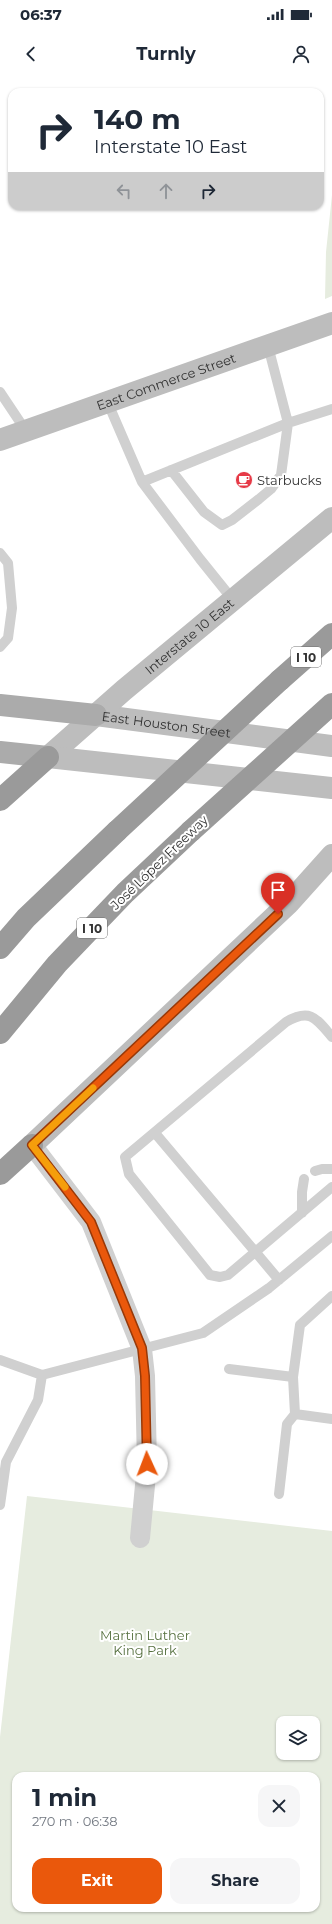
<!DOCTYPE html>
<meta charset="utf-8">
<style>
:root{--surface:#fff;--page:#f6f6f7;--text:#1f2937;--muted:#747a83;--accent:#ea580c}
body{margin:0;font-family:Montserrat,sans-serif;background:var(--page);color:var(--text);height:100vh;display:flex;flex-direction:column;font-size:15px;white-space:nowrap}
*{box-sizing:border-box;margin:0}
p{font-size:13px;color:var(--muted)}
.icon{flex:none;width:22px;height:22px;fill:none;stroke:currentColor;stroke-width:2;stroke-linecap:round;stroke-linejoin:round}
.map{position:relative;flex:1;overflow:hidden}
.side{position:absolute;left:12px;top:1692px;width:308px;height:140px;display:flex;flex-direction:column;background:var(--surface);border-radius:12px;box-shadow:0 1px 3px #0004}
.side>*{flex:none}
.guide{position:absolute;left:8px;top:8px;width:316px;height:122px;border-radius:12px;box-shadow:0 1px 3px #0004;background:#fff;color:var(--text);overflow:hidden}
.tools{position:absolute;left:276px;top:1636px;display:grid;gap:8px}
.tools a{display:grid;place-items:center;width:44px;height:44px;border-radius:8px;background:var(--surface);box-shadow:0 1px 3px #0004;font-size:20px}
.pin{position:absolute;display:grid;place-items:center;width:34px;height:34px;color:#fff;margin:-41px -17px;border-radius:50% 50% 50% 0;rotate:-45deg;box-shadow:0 0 4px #0007}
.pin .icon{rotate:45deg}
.me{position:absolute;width:44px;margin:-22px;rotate:358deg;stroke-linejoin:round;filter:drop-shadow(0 0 3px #0008)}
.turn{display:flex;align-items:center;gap:14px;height:84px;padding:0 20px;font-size:18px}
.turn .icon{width:52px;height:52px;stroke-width:2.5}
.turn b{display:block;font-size:28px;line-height:34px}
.lanes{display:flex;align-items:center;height:38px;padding:0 20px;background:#0003;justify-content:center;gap:20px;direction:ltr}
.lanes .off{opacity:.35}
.round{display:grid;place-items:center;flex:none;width:42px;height:42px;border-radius:12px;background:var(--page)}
.head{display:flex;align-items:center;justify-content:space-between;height:68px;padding:0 20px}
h1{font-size:24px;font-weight:700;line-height:30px}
.button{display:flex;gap:8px;margin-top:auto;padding:8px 20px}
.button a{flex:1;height:46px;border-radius:12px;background:var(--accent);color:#fff;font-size:16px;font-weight:700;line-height:46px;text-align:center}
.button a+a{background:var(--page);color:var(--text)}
.status{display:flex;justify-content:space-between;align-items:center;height:28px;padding:0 20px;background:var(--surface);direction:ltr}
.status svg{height:11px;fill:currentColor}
header{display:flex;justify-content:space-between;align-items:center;height:52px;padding:0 20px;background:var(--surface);font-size:18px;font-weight:700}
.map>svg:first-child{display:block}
</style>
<div class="status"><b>06:37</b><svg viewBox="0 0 49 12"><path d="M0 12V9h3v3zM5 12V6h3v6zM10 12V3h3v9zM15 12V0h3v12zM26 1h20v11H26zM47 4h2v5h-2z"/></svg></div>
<header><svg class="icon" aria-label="back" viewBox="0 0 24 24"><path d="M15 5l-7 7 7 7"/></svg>Turnly<svg class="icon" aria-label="person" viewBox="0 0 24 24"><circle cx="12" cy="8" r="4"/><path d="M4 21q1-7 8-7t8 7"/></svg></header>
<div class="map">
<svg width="332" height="1844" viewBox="0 0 332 1844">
<rect width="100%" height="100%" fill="#fff"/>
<path fill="#e6ecdf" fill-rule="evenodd" d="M332,115V216L325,219L326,172Z
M27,1416L332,1451V1844H0V1657ZM283,1643H313V1673H283ZM16,1696H316V1828H16Z"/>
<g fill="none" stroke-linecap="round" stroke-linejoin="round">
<path stroke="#d0d0d0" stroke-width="10" d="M0,312L26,351
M107,321L142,402L200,479L233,520
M171,390L204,432L222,445L232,440L259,419L271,409L281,395L288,343L268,266
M142,402L288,343L332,329
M0,473L8,483L12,528L8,558L0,567
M332,957C316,938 310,928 286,942L125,1077L129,1094L210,1195L220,1197L228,1195L332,1107
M155,1053L279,1200
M315,1091L322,1089H332
M302,1133V1112L304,1099
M332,1216L300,1245L293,1297L295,1334L332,1339
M0,1280L42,1295L203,1253L269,1208L332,1156
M229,1289L293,1297
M279,1414L287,1344L295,1334
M0,1425L6,1382L38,1320L42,1295"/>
<path stroke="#d0d0d0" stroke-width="20" d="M32,1065L91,1142L142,1269L145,1296L147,1384L140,1458"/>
<g stroke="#bdbdbd" stroke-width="22">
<path id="s1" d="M0,360L332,243"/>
<path id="s2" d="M96,635L332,666"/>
<path id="s3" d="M48,677L124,610L332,438"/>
<path d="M48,677L332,708"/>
<path d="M32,1065L289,823L332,775"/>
</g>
<path stroke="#ababab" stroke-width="22" d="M0,625L96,635
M0,672L48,677"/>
<path stroke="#9a9a9a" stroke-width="22" d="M280,600L332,554
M0,720L48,677
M0,868L26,838L117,751
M0,953L57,884L125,813L191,751
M0,1094L32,1065"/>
<path stroke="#9a9a9a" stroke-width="22" d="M117,751L280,600
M191,751L332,624"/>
</g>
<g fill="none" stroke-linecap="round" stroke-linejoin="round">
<g stroke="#983908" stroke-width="10">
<path id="route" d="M147,1384L145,1296L142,1268L91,1142L32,1065L278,834"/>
</g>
<use href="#route" stroke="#ea580c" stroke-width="7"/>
<path stroke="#f59e0b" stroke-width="7" d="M65,1107L32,1065L93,1008"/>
</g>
<defs>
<g id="cafe-disc" transform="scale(0.9)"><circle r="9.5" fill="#e63946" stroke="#fff"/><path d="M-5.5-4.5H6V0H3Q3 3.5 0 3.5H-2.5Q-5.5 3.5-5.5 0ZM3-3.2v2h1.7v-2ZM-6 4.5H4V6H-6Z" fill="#fff"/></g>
</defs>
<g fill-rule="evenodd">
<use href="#cafe-disc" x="244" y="400"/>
</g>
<g text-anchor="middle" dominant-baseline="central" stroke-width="4" stroke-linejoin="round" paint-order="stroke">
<g fill="#fff" stroke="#707070" stroke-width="1">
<rect x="291" y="567" width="30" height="20" rx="3"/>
<rect x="77" y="838" width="30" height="20" rx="3"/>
</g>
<g font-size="12" font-weight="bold" fill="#333">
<text x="306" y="577">I 10</text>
<text x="92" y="848">I 10</text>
</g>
<g font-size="13" fill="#333" stroke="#fff">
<text stroke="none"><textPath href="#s1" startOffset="176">East Commerce Street</textPath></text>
<text stroke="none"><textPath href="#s3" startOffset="186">Interstate 10 East</textPath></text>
<text stroke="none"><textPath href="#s2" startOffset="71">East Houston Street</textPath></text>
<text transform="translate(159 782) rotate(-44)">José López Freeway</text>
</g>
<g font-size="13" fill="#333" stroke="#fff" text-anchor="start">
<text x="257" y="400">Starbucks</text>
</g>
<g font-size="13" fill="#56703f" stroke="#fff">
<text x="145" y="1555">Martin Luther<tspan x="145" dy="15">King Park</tspan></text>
</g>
</g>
</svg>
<div class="tools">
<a><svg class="icon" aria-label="layers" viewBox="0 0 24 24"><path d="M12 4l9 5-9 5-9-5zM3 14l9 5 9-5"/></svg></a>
</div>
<div class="pin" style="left:278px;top:834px;background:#d93025"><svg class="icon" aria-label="arrive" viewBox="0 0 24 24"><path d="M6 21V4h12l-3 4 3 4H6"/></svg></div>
<svg class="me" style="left:147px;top:1384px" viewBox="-20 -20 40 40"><circle r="19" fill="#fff"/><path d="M0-13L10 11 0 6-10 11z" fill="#ea580c"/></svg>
<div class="guide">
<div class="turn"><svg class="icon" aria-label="right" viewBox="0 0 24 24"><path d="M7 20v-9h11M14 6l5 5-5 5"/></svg><div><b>140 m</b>Interstate 10 East</div></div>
<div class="lanes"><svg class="icon off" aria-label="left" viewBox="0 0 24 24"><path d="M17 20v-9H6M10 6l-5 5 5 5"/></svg><svg class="icon off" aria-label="ahead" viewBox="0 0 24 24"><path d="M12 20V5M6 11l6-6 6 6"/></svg><svg class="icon" aria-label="right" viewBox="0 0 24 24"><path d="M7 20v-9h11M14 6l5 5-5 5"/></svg></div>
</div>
<section class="side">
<div class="head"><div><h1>1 min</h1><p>270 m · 06:38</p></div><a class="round"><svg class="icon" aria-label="close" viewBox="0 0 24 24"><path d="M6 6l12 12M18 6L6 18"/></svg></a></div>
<div class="button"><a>Exit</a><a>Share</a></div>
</section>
</div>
